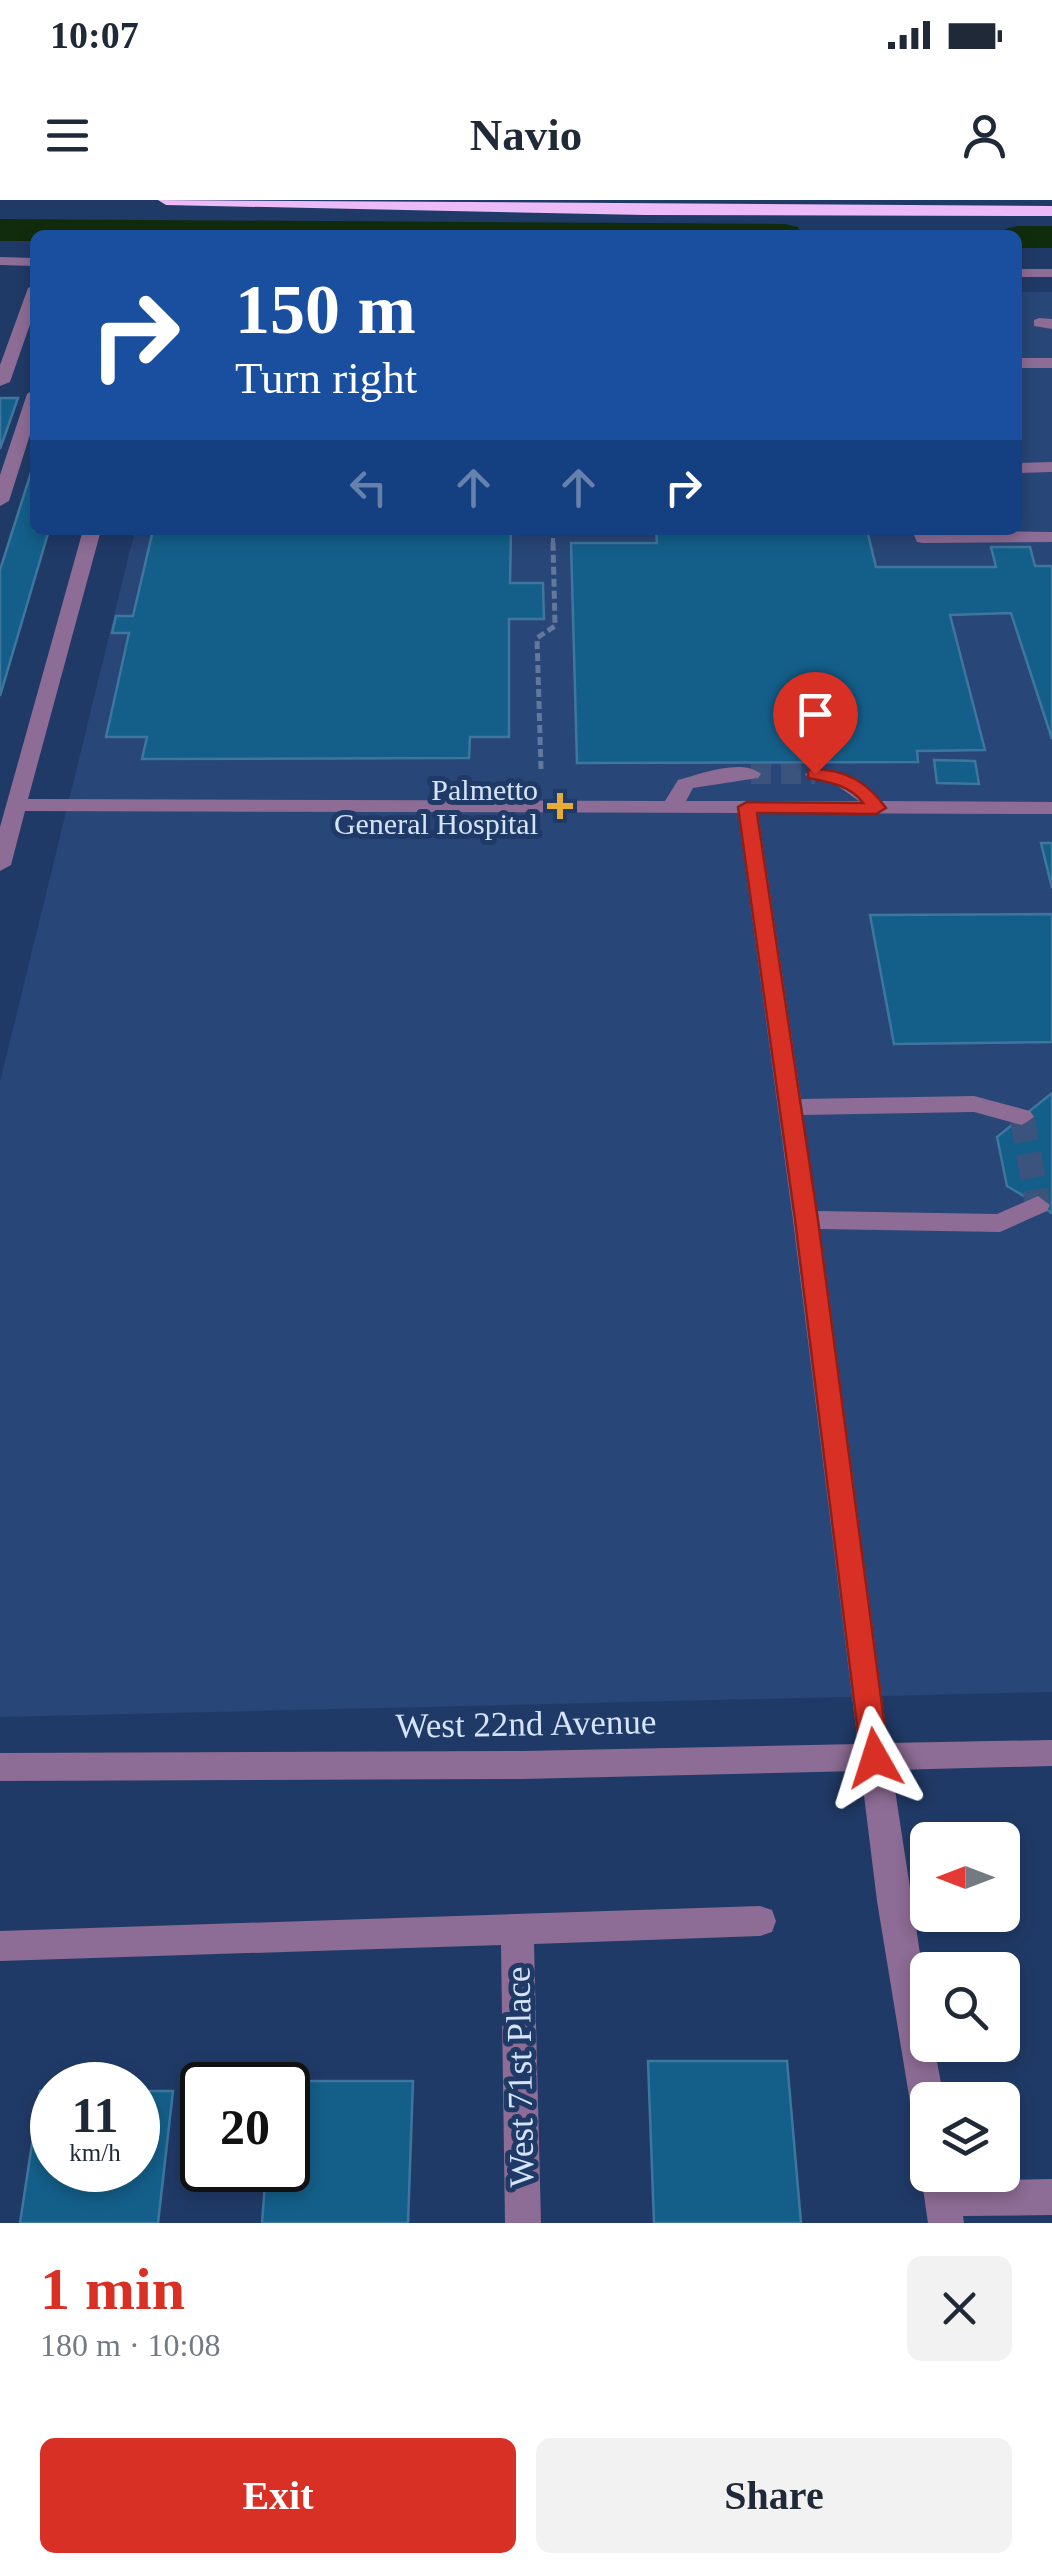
<!DOCTYPE html>
<meta charset="utf-8">
<style>
:root{--surface:#fff;--page:#f2f2f3;--text:#1f2937;--muted:#747a83;--accent:#d93025}
body{margin:0;font-family:"Times New Roman",serif;background:var(--page);color:var(--text);height:100vh;display:flex;flex-direction:column;font-size:38px;white-space:nowrap}
*{box-sizing:border-box;margin:0}
p{font-size:32px;color:var(--muted)}
.icon{flex:none;width:55px;height:55px;fill:none;stroke:currentColor;stroke-width:2;stroke-linecap:round;stroke-linejoin:round}
.map{position:relative;height:2023px;overflow:hidden}
.drawer{display:flex;flex-direction:column;background:var(--surface);flex:1}
.drawer>*{flex:none}
.banner{position:absolute;left:30px;top:30px;width:992px;height:305px;border-radius:15px;box-shadow:0 5px 15px #0003;background:#1a4fa0;color:#fff;overflow:hidden}
.needle{width:65px;rotate:270deg}
.controls{position:absolute;left:910px;top:1622px;display:grid;gap:20px}
.controls a{display:grid;place-items:center;width:110px;height:110px;border-radius:15px;background:var(--surface);box-shadow:0 5px 15px #0003;font-size:50px}
.speed{position:absolute;left:30px;top:1862px;display:flex;gap:20px;font-size:50px;font-weight:700;text-align:center}
.speed>*{display:grid;place-content:center;width:130px;height:130px;border-radius:50%;background:var(--surface);box-shadow:0 5px 15px #0003;line-height:1}
.speed small{font-size:25px;font-weight:400}
.speed .limit{border:5px solid #111;border-radius:15px;background:#fff;color:#111}
.pin{position:absolute;display:grid;place-items:center;width:85px;height:85px;color:#fff;margin:-102px -42px;border-radius:50% 50% 50% 0;rotate:-45deg;box-shadow:0 0 10px #0007}
.pin .icon{rotate:45deg}
.me{position:absolute;width:110px;margin:-55px;rotate:354deg;stroke-linejoin:round;filter:drop-shadow(0 0 8px #0008)}
.turn{display:flex;align-items:center;gap:35px;height:210px;padding:0 40px;font-size:45px}
.turn .icon{width:130px;height:130px;stroke-width:2.5}
.turn b{display:block;font-size:70px;line-height:85px}
.lanes{display:flex;align-items:center;height:95px;padding:0 40px;background:#0003;justify-content:center;gap:50px;direction:ltr}
.lanes .off{opacity:.35}
.round{display:grid;place-items:center;flex:none;width:105px;height:105px;border-radius:15px;background:var(--page)}
.head{display:flex;align-items:center;justify-content:space-between;height:170px;padding:0 40px}
h1{font-size:60px;font-weight:700;line-height:75px;color:var(--accent)}
.primary-button{display:flex;gap:20px;margin-top:auto;padding:20px 40px}
.primary-button a{flex:1;height:115px;border-radius:15px;background:var(--accent);color:#fff;font-size:40px;font-weight:700;line-height:115px;text-align:center}
.primary-button a+a{background:var(--page);color:var(--text)}
.status{display:flex;justify-content:space-between;align-items:center;height:70px;padding:0 50px;background:var(--surface);direction:ltr}
.status svg{height:28px;fill:currentColor}
header{display:flex;justify-content:space-between;align-items:center;height:130px;padding:0 40px;background:var(--surface);font-size:45px;font-weight:700}
.map>svg:first-child{display:block}
</style>
<div class="status"><b>10:07</b><svg viewBox="0 0 49 12"><path d="M0 12V9h3v3zM5 12V6h3v6zM10 12V3h3v9zM15 12V0h3v12zM26 1h20v11H26zM47 4h2v5h-2z"/></svg></div>
<header><svg class="icon" aria-label="menu" viewBox="0 0 24 24"><path d="M4 6h16M4 12h16M4 18h16"/></svg>Navio<svg class="icon" aria-label="person" viewBox="0 0 24 24"><circle cx="12" cy="8" r="4"/><path d="M4 21q1-7 8-7t8 7"/></svg></header>
<div class="map">
<svg width="1052" height="2023" viewBox="0 0 1052 2023">
<rect width="100%" height="100%" fill="#203a67"/>
<path fill="#284677" d="M1018,92H1052V1492L0,1517V882L135,330H1018Z"/>
<g fill="none" stroke-linecap="round" stroke-linejoin="round">
<path fill="#112c0c" fill-rule="evenodd" d="M0,19L785,24L798,27L803,35H35V41H0Z
M1018,26H1052V48H1018V35H1001L1005,29Z"/>
</g>
<path fill="#145f8a" stroke="#3e769d" stroke-width="2.5" d="M0,198H18L0,249Z
M35,260V330H49L0,496V370Z
M153,330H511L510,383H543L544,419H509V537H470L469,558L142,559L147,537H106L129,433H112L116,416H133Z
M656,330H867L876,367H996L991,347H1030L1035,366H1052V539L1011,413L950,415L985,550L917,551L918,562L577,563L571,343H657Z
M934,560L975,561L979,584L937,583Z
M1041,643H1052V688Z
M1052,714V842L894,844L870,715Z
M1052,893V1013L1007,986L997,937Z
M648,1861H787L801,2023H654Z
M273,1881H413L408,2023H262L266,1970H288V1885H273Z
M40,1891H52V1970H138V1891H173L158,2023H20Z"/>
<g fill="none" stroke-linecap="round" stroke-linejoin="round">
<path stroke="#3b547d" stroke-width="20" stroke-dasharray="20 10" stroke-linecap="butt" d="M751,574H815"/>
<path stroke="#3b547d" stroke-width="25" stroke-dasharray="25 12" stroke-linecap="butt" d="M1022,917L1038,1005"/>
<path stroke="#62789c" stroke-width="4" stroke-dasharray="6 4" stroke-linecap="butt" d="M553,344V332L559,330"/>
<path stroke="#62789c" stroke-width="5" stroke-dasharray="8 4" stroke-linecap="butt" d="M541,569L537,438L555,426L553,342"/>
<path fill="#8d6c95" fill-rule="evenodd" d="M0,57L35,58V66L0,65Z
M1018,69H1052V77H1018Z
M35,84V110L10,182L0,186V165L28,88Z
M1039,118L1052,119V129L1034,126V120Z
M1018,158H1052V168H1018Z
M35,189V219L9,301L0,306V275L27,194Z
M1052,262V272L1018,273V263Z
M83,330H101L28,599L665,601L678,580C701,574 741,558 761,574L758,578L693,588L686,601H859L835,584L808,578L805,574L815,568L857,579L881,601L1052,602V614L758,613L801,899L974,896L1030,911L1034,917L1022,925L974,912L803,915L817,1011L997,1014L1038,996L1050,1005L1047,1011L1000,1032L820,1029L888,1543L1052,1540V1566L892,1570L928,1806V1845H934L944,1900H928V1925L916,1920L911,1908L877,1701L861,1571L523,1579L0,1581V1553L523,1551L858,1544L793,1020L738,613L25,611L11,665L0,671V627Z
M912,330L1052,332V342L923,343L917,342Z
M760,1706L772,1710L776,1721L772,1732L760,1736L534,1744L541,2023H505L501,1745L0,1761V1731Z
M928,1962V1975H957L958,1981L1052,1979V2015L963,2016L964,2023H928L921,1975Z"/>
<path fill="#ecbaf7" fill-rule="evenodd" d="M158,0L1052,6V16L645,15L166,5Z"/>
</g>
<path fill="#d93025" stroke="#8d1f18" stroke-width="2.5" d="M815,569C847,570 868,583 886,608L876,614L757,613L818,1020L889,1558L885,1567L875,1571L865,1567L861,1558L795,1020L738,607L747,602L863,603C850,585 829,582 808,578V570Z"/>
<path fill="#e7ac36" stroke="#203a67" stroke-width="4" d="M555 591h10v10h10v10h-10v10h-10v-10h-10v-10h10z"/>
<g text-anchor="middle" dominant-baseline="central" stroke-width="10" stroke-linejoin="round" paint-order="stroke">
<g font-size="30" fill="#d6e4fa" stroke="#203a67" text-anchor="end">
<text x="538" y="589">Palmetto<tspan x="538" dy="34">General Hospital</tspan></text>
</g>
<g font-size="35" fill="#d6e4fa" stroke="#203a67">
<text transform="translate(526 1524) rotate(-1)">West 22nd Avenue</text>
<text transform="translate(520 1877) rotate(-91)">West 71st Place</text>
</g>
</g>
</svg>
<div class="controls">
<a><svg class="needle" viewBox="-14 -14 28 28"><path d="M0-13l5 13h-10z" fill="#e53935"/><path d="M0 13l5-13h-10z" fill="#747a83"/></svg></a>
<a><svg class="icon" aria-label="search" viewBox="0 0 24 24"><circle cx="10" cy="10" r="6"/><path d="M15 15l6 6"/></svg></a>
<a><svg class="icon" aria-label="layers" viewBox="0 0 24 24"><path d="M12 4l9 5-9 5-9-5zM3 14l9 5 9-5"/></svg></a>
</div>
<div class="speed"><div>11<small>km/h</small></div><div class="limit">20</div></div>
<div class="pin" style="left:815px;top:574px;background:#d93025"><svg class="icon" aria-label="arrive" viewBox="0 0 24 24"><path d="M6 21V4h12l-3 4 3 4H6"/></svg></div>
<svg class="me" style="left:875px;top:1558px" viewBox="-20 -20 40 40"><path d="M0-17L14 15 0 8-14 15z" fill="#d93025" stroke="#fff" stroke-width="4"/></svg>
<div class="banner">
<div class="turn"><svg class="icon" aria-label="right" viewBox="0 0 24 24"><path d="M7 20v-9h11M14 6l5 5-5 5"/></svg><div><b>150 m</b>Turn right</div></div>
<div class="lanes"><svg class="icon off" aria-label="left" viewBox="0 0 24 24"><path d="M17 20v-9H6M10 6l-5 5 5 5"/></svg><svg class="icon off" aria-label="ahead" viewBox="0 0 24 24"><path d="M12 20V5M6 11l6-6 6 6"/></svg><svg class="icon off" aria-label="ahead" viewBox="0 0 24 24"><path d="M12 20V5M6 11l6-6 6 6"/></svg><svg class="icon" aria-label="right" viewBox="0 0 24 24"><path d="M7 20v-9h11M14 6l5 5-5 5"/></svg></div>
</div>
</div>
<section class="drawer">
<div class="head"><div><h1>1 min</h1><p>180 m · 10:08</p></div><a class="round"><svg class="icon" aria-label="close" viewBox="0 0 24 24"><path d="M6 6l12 12M18 6L6 18"/></svg></a></div>
<div class="primary-button"><a>Exit</a><a>Share</a></div>
</section>
